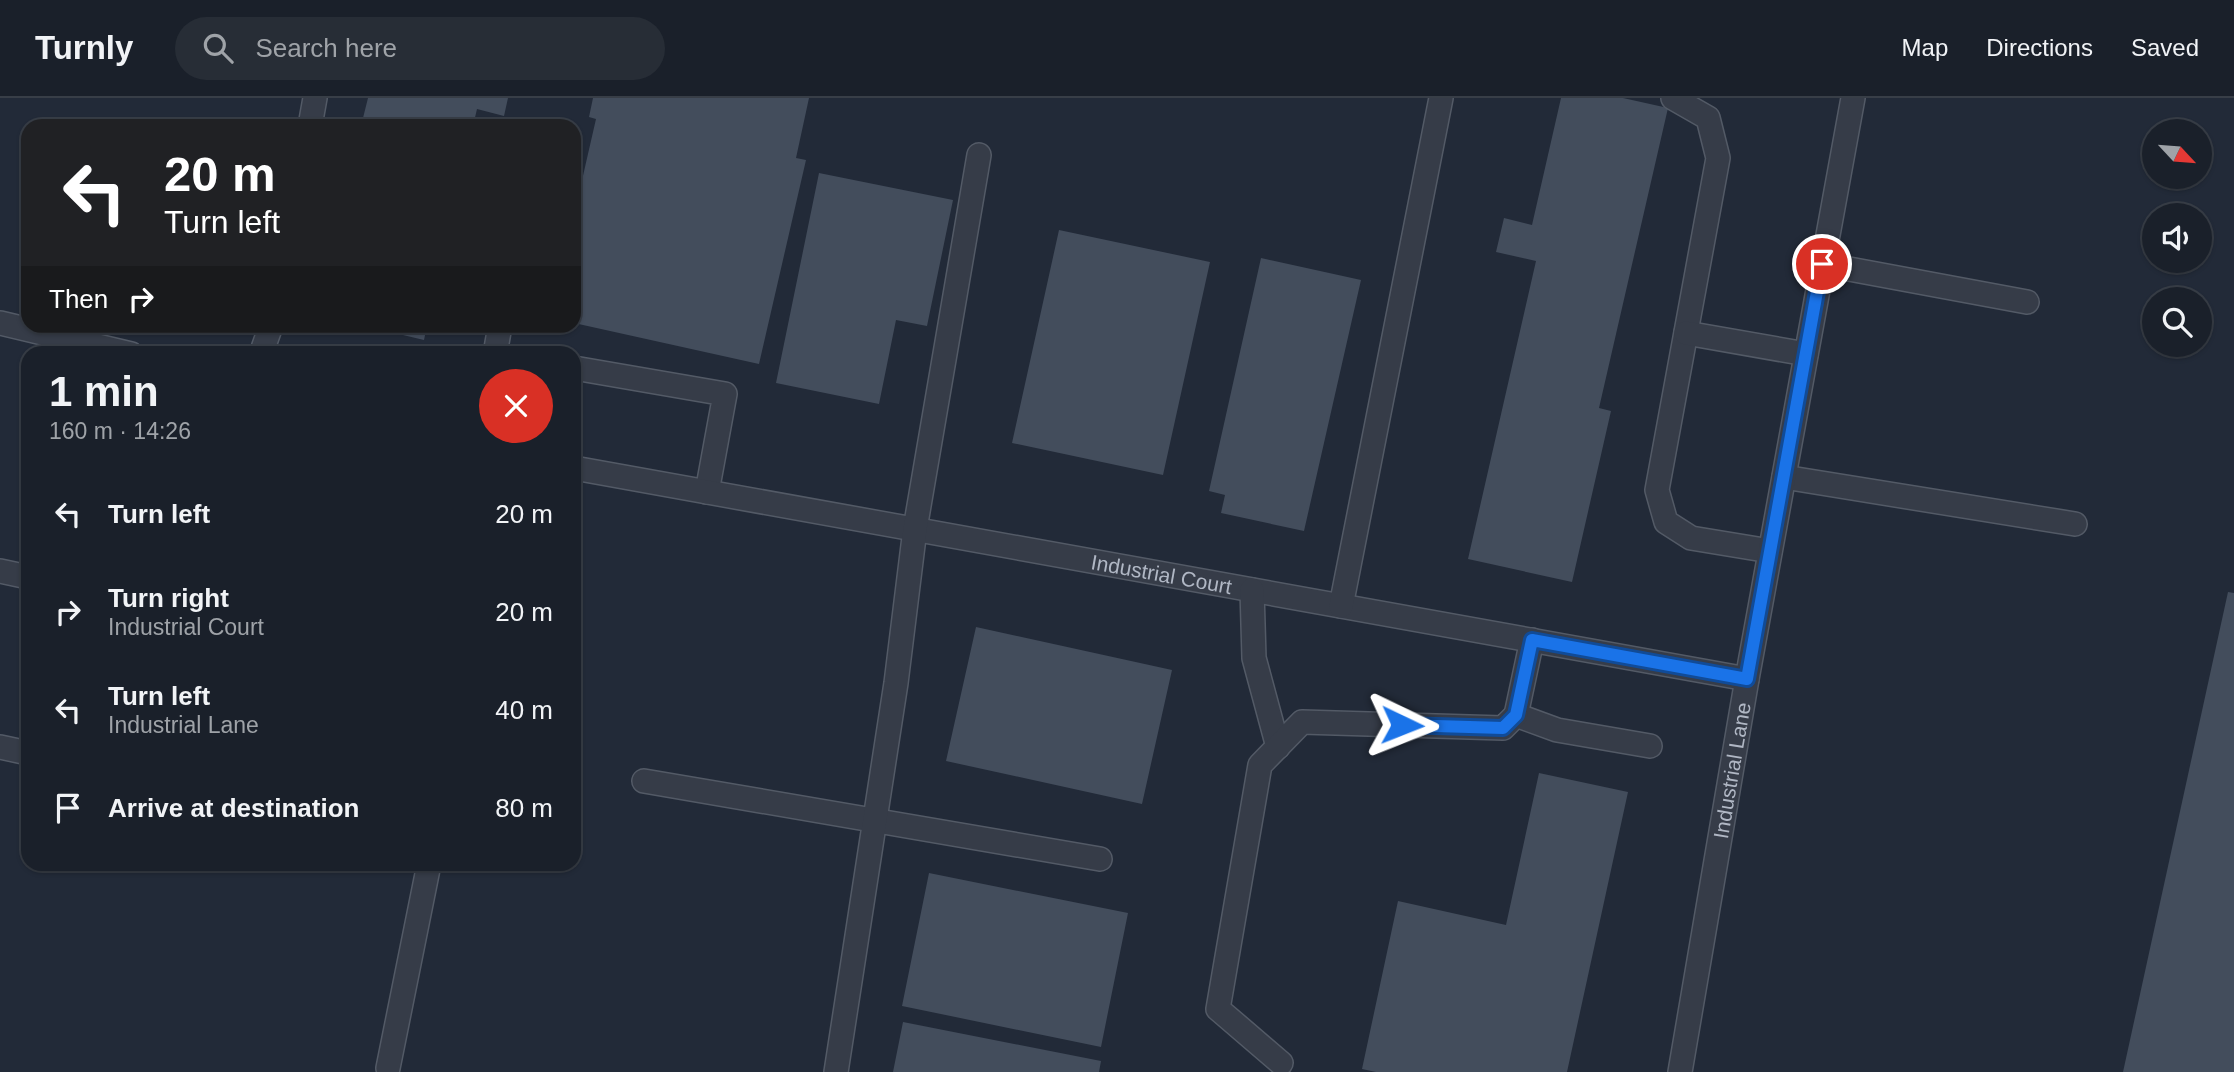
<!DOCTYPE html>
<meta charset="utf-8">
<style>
:root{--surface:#1a202a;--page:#272d36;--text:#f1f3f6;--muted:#9fa3a8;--line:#383e47}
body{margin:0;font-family:Arial,sans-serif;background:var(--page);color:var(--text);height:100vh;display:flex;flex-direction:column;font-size:26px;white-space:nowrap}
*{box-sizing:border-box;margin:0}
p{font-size:23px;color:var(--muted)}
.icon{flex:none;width:38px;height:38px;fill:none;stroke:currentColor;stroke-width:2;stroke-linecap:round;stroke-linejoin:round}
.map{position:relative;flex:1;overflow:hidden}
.panel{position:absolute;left:21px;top:248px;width:560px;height:525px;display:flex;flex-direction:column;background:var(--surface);border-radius:21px;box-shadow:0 2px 5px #0004,0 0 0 2px var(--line)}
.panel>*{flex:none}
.hud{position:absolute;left:21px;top:21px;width:560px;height:214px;border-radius:21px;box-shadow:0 2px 5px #0004,0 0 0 2px var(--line);background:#202124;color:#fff;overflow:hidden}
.needle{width:46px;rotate:116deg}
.fabs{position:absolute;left:2142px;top:21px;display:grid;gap:14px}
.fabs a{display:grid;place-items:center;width:70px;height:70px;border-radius:50%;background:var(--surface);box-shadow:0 2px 5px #0004,0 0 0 2px var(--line);font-size:35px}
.pin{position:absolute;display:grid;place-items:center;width:60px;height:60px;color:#fff;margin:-30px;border:4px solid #fff;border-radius:50%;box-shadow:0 2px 7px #0007}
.me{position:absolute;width:77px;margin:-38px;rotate:92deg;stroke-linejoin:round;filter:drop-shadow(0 0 5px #0008)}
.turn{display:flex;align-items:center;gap:24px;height:147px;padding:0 28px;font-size:32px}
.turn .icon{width:91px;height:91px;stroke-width:2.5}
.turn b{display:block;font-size:49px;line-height:60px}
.then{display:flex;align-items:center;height:66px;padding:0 28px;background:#0003;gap:14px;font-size:26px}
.round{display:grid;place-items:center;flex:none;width:74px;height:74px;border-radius:37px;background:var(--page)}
.head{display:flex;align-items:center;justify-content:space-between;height:119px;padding:0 28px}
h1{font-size:42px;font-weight:700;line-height:52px}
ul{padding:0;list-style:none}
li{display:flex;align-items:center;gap:21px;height:98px;padding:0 28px}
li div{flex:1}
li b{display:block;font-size:26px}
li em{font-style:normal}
header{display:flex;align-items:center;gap:42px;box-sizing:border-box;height:98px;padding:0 35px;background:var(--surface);border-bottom:2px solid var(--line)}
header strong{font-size:33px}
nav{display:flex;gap:38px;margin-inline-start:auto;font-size:24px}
.search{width:490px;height:63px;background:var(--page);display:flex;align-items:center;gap:18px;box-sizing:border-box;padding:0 24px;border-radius:38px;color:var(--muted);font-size:26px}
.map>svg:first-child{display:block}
</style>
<header>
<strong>Turnly</strong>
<div class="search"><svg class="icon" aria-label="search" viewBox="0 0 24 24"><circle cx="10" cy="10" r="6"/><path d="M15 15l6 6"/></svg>Search here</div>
<nav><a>Map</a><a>Directions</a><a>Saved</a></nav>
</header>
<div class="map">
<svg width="2234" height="974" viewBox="0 0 2234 974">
<rect width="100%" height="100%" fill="#222a38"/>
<path fill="#434d5c" d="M368,0H508L504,18L477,11L473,28H361Z
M593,0H809L796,60L806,62L759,266L574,225V117L596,21L589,19Z
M1561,0H1623L1668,10L1599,310L1611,313L1572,484L1468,461L1536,163L1496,154L1504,120L1532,127Z
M819,75L953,102L927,228L896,222L879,306L776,285Z
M1059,132L1210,164L1163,377L1012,345Z
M1261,160L1361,182L1304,433L1221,415L1225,397L1209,393Z
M365,228H427L424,242Z
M2228,494L2234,495V974H2123Z
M976,529L1172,572L1142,706L946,663Z
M1539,675L1628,694L1567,974H1376L1362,971L1398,803L1506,827Z
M929,775L1128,815L1101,949L902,908Z
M903,924L1101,963L1099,974H893Z"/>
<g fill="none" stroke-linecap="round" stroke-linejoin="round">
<g stroke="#535a66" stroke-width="26">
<g id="service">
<path d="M1673,0L1708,20L1718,60L1657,392L1666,424L1691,440L1770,453"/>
<path d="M310,28L315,0"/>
<path d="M1822,166L2027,204"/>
<path d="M0,225L131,256"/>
<path d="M1686,235L1806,256"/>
<path d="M261,256L271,228"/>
<path d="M495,256L500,228"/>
<path d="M574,270L725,296L707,394"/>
<path id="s1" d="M574,370L1747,581"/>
<path d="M1784,379L2075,426"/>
<path d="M0,473L28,479"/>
<path d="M1252,492L1254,560L1278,649"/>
<path d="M1341,508L1441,0"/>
<path d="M1532,542L1516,617L1557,632L1650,648"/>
<path d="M0,649L28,655"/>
<path d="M644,683L1100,761"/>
<path d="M1281,965L1218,911L1260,667L1302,624L1503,630L1516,617"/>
<path d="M388,970L429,766"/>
<path d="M836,974L896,585L915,431L979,57"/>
<path id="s2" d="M1680,974L1747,581L1853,0"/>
</g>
</g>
<use href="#service" stroke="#363c48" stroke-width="23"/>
</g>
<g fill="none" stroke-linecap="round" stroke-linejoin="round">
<g stroke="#114b97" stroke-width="18">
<path id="route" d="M1402,627L1503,630L1516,617L1532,542L1747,581L1822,166"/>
</g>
<use href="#route" stroke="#1a73e8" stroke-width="12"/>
</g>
<g text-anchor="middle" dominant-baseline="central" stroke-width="6" stroke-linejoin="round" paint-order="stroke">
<g font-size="21" fill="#b0b7c4" stroke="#1b212d">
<text stroke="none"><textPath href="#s1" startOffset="597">Industrial Court</textPath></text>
<text stroke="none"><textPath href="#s2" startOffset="306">Industrial Lane</textPath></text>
</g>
</g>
</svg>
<div class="fabs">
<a><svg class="needle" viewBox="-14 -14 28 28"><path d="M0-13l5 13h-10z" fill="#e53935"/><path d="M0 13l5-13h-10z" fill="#9fa3a8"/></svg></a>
<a><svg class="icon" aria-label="sound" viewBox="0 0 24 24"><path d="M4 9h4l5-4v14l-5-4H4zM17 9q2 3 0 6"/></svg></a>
<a><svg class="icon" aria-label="search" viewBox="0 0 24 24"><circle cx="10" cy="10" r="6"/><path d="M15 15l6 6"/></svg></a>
</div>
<div class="pin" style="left:1822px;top:166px;background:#d93025"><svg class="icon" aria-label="arrive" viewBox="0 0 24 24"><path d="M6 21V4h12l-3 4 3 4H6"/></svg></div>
<svg class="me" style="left:1402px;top:627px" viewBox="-20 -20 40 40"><path d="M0-17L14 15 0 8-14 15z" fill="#1a73e8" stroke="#fff" stroke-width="4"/></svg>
<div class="hud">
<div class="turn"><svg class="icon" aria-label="left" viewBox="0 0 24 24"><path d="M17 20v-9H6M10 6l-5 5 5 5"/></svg><div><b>20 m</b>Turn left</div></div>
<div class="then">Then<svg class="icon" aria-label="right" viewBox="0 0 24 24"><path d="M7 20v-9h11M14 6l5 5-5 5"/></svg></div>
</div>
<section class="panel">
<div class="head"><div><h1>1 min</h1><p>160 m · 14:26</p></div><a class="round" style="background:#d93025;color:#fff"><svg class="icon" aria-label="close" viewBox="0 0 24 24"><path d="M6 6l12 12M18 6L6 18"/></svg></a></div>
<ul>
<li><svg class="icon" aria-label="left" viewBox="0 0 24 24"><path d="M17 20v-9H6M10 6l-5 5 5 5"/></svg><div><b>Turn left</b></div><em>20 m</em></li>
<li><svg class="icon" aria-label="right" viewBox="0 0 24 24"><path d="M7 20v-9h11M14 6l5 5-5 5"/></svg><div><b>Turn right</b><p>Industrial Court</p></div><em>20 m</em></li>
<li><svg class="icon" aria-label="left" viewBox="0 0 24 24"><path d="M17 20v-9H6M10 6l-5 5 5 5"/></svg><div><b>Turn left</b><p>Industrial Lane</p></div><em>40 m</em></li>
<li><svg class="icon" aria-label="arrive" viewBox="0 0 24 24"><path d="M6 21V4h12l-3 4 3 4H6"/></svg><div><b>Arrive at destination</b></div><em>80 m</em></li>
</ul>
</section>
</div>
